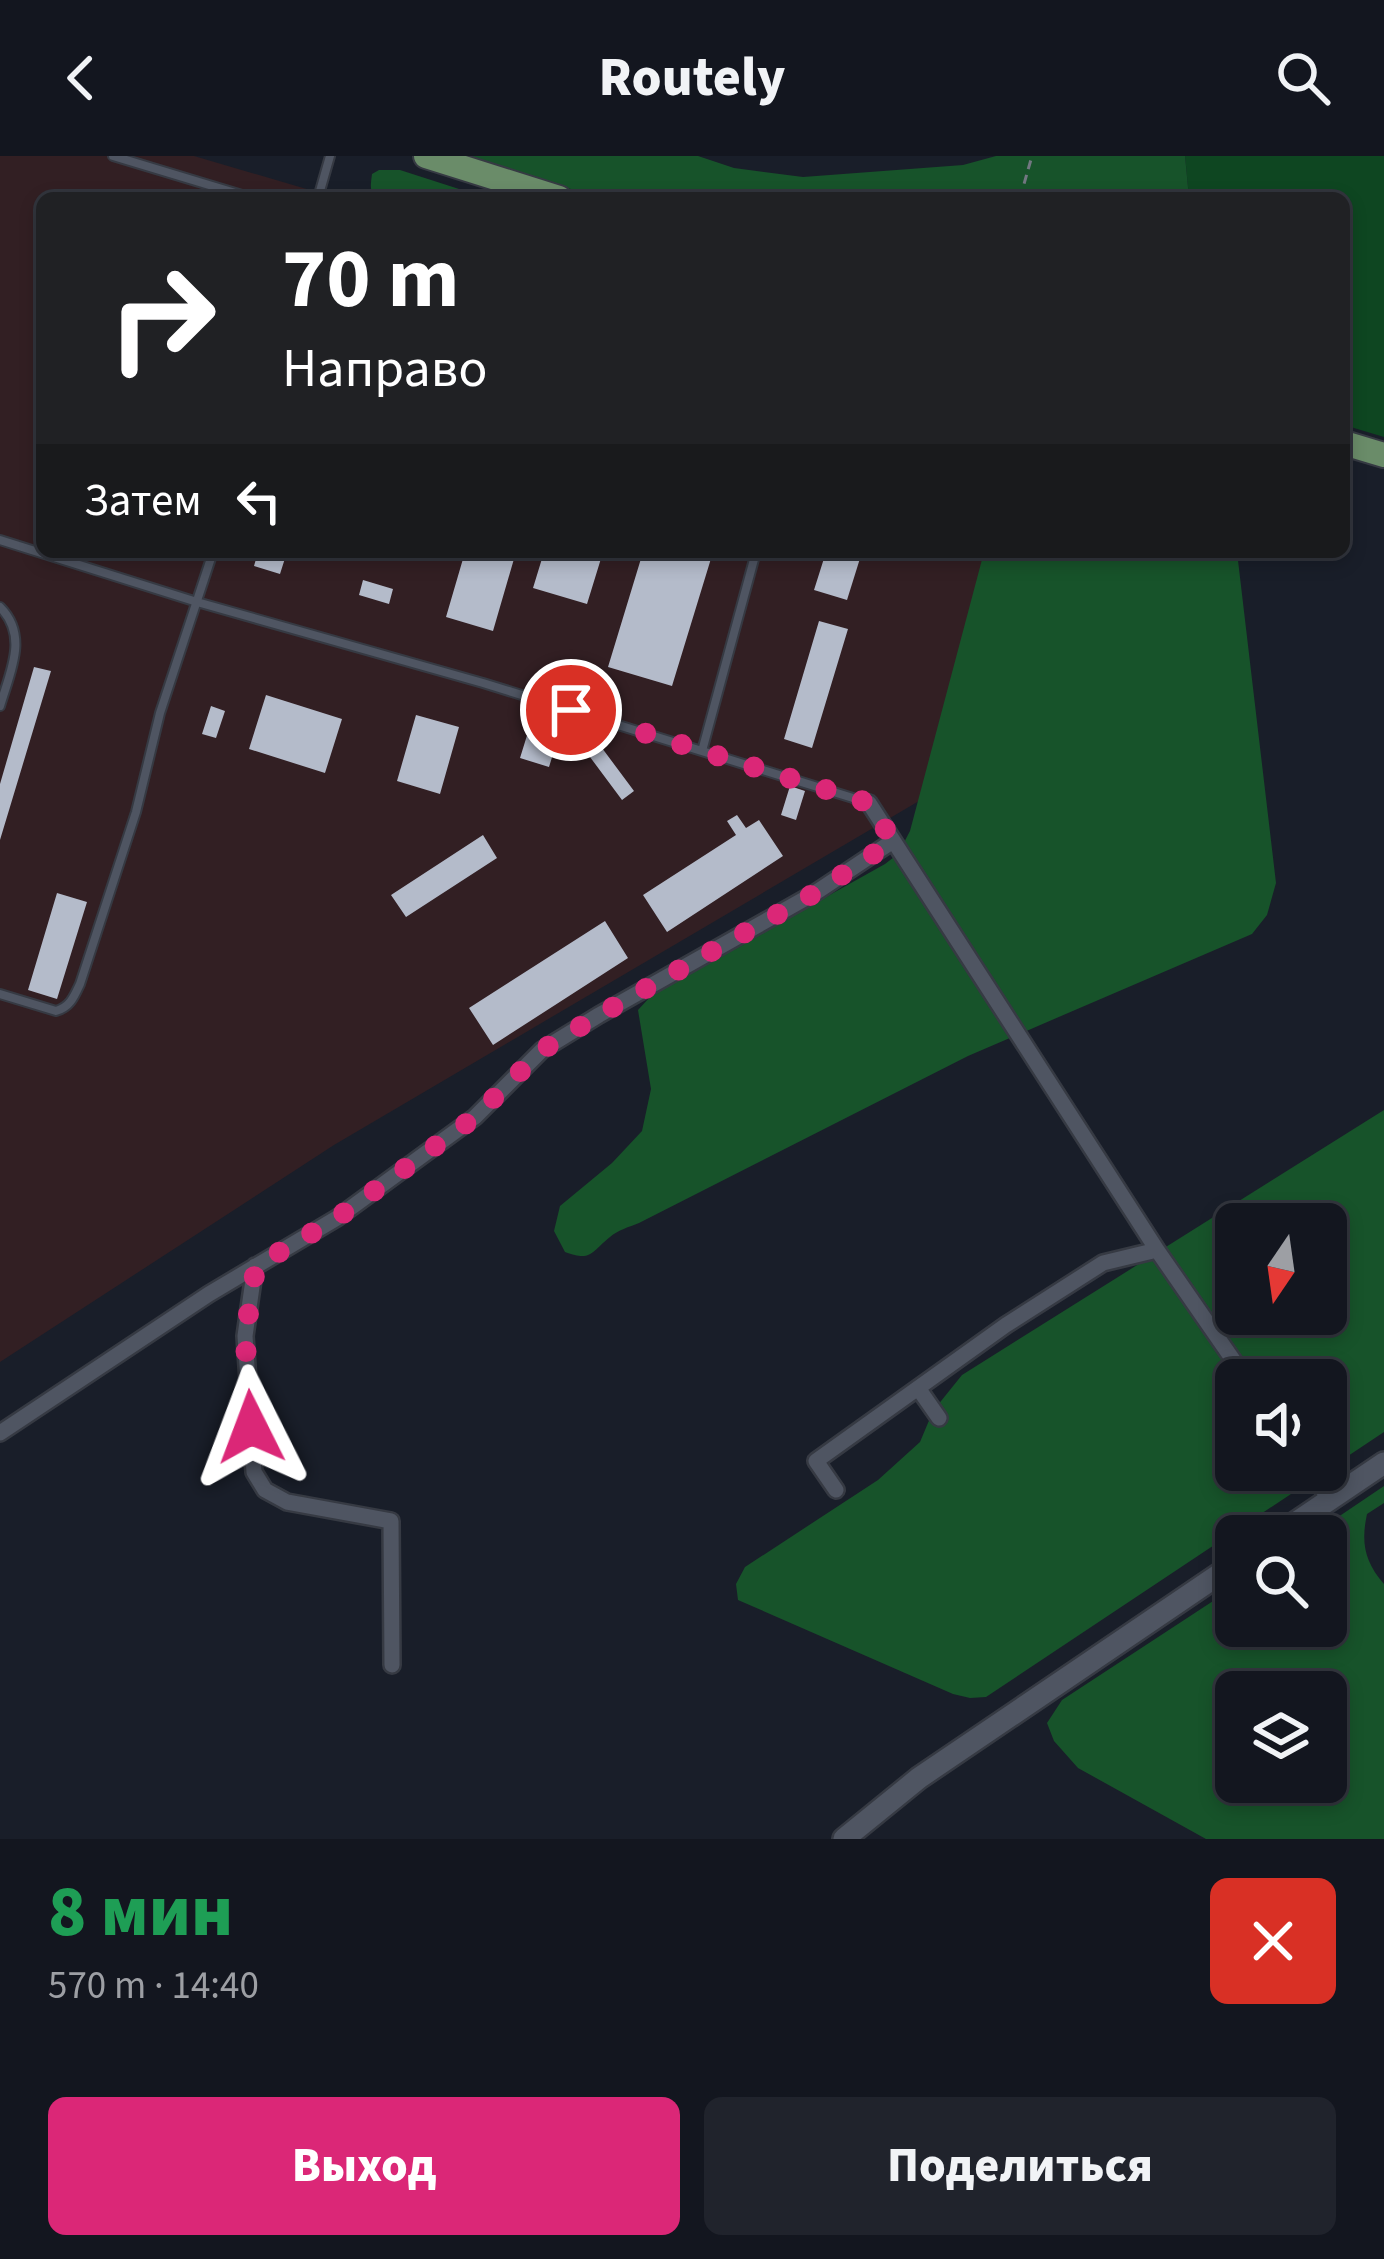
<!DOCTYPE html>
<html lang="ru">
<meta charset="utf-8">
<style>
:root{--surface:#13161f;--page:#20232c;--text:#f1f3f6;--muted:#9d9fa4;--line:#32353d;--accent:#db2777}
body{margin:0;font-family:"Source Sans 3",sans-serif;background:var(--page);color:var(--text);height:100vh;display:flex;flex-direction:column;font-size:45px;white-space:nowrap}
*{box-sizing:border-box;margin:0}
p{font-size:39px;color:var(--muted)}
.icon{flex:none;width:66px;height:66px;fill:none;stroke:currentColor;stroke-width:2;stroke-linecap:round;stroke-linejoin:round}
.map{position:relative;height:1683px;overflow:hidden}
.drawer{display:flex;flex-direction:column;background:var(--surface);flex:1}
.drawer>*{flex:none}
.banner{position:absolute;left:36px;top:36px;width:1314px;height:366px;border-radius:18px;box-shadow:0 6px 18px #0003,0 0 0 3px var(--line);background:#202124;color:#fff;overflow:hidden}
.needle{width:78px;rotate:193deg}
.tools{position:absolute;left:1215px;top:1047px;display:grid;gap:24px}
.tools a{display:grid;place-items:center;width:132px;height:132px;border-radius:18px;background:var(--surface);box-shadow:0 6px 18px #0003,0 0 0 3px var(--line);font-size:60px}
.pin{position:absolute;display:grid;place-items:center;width:102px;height:102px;color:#fff;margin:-51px;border:6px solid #fff;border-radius:50%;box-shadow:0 3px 12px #0007}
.me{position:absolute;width:132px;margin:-66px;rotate:357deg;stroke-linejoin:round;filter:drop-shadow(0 0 9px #0008)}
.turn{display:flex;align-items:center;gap:42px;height:252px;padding:0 48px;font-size:54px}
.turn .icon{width:156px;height:156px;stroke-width:2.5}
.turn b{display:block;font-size:84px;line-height:102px}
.then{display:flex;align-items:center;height:114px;padding:0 48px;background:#0003;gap:24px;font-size:45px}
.round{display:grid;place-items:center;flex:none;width:126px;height:126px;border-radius:18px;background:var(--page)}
.headline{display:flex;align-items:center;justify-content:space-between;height:204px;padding:0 48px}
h1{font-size:72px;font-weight:800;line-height:90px;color:#1e9e55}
.button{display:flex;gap:24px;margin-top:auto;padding:24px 48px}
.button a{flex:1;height:138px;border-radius:18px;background:var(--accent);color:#fff;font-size:48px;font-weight:800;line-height:138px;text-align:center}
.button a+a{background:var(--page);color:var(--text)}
header{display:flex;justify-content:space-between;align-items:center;height:156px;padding:0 48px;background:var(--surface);font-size:54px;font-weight:800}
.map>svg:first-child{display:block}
</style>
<header><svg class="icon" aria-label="back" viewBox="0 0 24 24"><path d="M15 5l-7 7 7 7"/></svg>Routely<svg class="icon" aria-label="search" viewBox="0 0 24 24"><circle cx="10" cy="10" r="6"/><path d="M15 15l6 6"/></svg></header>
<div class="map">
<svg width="1384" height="1683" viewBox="0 0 1384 1683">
<rect width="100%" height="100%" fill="#191e29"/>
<path fill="#321f23" d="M0,0H194L337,42H42V396H1006L919,645L334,989L0,1206Z"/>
<path fill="#0e4621" d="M1185,0H1384V281L1344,269V42H1189Z"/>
<path fill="#17532a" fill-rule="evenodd" d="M467,0H698L734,12L803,21L963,9L996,0H1185L1189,42H599Z
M379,14H400L487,42H375C369,35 371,27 372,18Z
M984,396H1237L1276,727L1267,759L1252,778L968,900L639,1067C629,1071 618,1074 610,1081C591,1096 592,1106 565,1096L554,1075L560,1050L612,1007L642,975L651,933L638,854L650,841L670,828L885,708L898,698L910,675Z
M1384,954V1276L986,1541L970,1542L953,1538L738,1444L736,1428L745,1411L878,1324L920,1286L933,1255L962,1219ZM1236,1068H1326V1158H1236ZM1236,1224H1326V1314H1236Z
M1384,1330V1347L1367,1358C1361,1386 1364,1405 1384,1428V1683H1206L1078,1612L1054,1585L1047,1567L1062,1544L1236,1430V1470H1326V1380H1310ZM1326,1536V1626H1236V1536Z"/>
<path fill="#b4bbca" d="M258,396H287L280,418L254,410Z
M465,396H516L493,475L446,461Z
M544,396H603L587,448L533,432Z
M643,396H713L672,530L608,511Z
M826,396H862L847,444L814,434Z
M363,424L393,433L389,448L359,439Z
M819,465L848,473L812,592L784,583Z
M34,511L51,515L0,684V628Z
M266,539L342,563L325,617L249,593Z
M211,550L225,555L216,582L202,578Z
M416,559L459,571L440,638L397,625Z
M529,573L558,582L549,611L520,602Z
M602,592L634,635L622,644L590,601Z
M790,630L805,635L796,664L781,659Z
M737,659L746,672L759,664L783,700L667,776L643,739L736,679L727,665Z
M483,679L497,702L406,761L391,739Z
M57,737L87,746L57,843L28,834Z
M605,765L628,802L493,889L469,852Z"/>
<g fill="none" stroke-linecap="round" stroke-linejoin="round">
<g stroke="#363a43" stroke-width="12">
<path id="service" d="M113,0L252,42
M318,42L330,0
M0,384L197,446L483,527L869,647
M0,451C29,480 10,516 0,550
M702,595L756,396
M0,838L56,855C70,851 74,841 80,828L136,656L160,557L213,396"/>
</g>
<g stroke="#363a43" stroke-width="20">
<path id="minor" d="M869,647L1157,1094L1247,1224
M255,1110L245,1180L254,1316L265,1334L287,1346L391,1365L392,1509
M918,1232L939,1262
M0,1277L209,1138L337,1062L475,961L542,894L599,859L815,737L893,685
M1309,1314L1330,1344
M836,1334L816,1305L1006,1169L1103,1107L1157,1094"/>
</g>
<g stroke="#363a43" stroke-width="26">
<path id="secondary" d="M1276,1380L1384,1307
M844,1683L919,1622L1236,1407"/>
</g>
<g stroke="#363a43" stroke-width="28">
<path id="primary" d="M426,0L559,42
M1344,287L1384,299"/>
</g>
<path stroke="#727781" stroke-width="3" stroke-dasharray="9 6" stroke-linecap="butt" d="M1020,42L1032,0"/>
<use href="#service" stroke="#4f5562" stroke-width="8"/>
<use href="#minor" stroke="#4f5562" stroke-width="15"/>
<use href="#secondary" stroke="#4f5562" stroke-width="21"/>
<use href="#primary" stroke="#6a8c69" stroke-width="24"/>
</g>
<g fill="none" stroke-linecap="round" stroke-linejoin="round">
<path stroke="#db2777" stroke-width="21" stroke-dasharray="0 37.8" d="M251,1271L245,1180L256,1110L337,1062L475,961L542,894L599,859L815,737L893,685L869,647L571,554"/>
</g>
</svg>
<div class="tools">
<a><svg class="needle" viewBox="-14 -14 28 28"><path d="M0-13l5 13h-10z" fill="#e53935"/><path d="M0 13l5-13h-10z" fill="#9d9fa4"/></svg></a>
<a><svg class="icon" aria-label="sound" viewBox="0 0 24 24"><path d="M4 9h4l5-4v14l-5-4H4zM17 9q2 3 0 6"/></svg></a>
<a><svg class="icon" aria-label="search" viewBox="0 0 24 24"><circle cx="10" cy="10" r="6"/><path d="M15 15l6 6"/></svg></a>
<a><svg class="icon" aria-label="layers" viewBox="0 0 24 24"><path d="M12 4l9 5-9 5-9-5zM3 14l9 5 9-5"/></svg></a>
</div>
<div class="pin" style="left:571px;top:554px;background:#d93025"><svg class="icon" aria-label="arrive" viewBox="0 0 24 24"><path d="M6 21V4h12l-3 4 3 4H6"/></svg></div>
<svg class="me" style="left:251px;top:1271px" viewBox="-20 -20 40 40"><path d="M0-17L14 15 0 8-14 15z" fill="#db2777" stroke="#fff" stroke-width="4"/></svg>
<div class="banner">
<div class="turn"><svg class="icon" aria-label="right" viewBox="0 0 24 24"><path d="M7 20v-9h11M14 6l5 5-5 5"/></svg><div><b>70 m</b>Направо</div></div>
<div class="then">Затем<svg class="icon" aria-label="left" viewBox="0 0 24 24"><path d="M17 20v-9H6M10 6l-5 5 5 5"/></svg></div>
</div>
</div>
<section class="drawer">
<div class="headline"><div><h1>8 мин</h1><p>570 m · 14:40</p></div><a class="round" style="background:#d93025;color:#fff"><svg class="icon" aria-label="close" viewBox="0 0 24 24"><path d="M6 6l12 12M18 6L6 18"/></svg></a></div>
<div class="button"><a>Выход</a><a>Поделиться</a></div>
</section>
